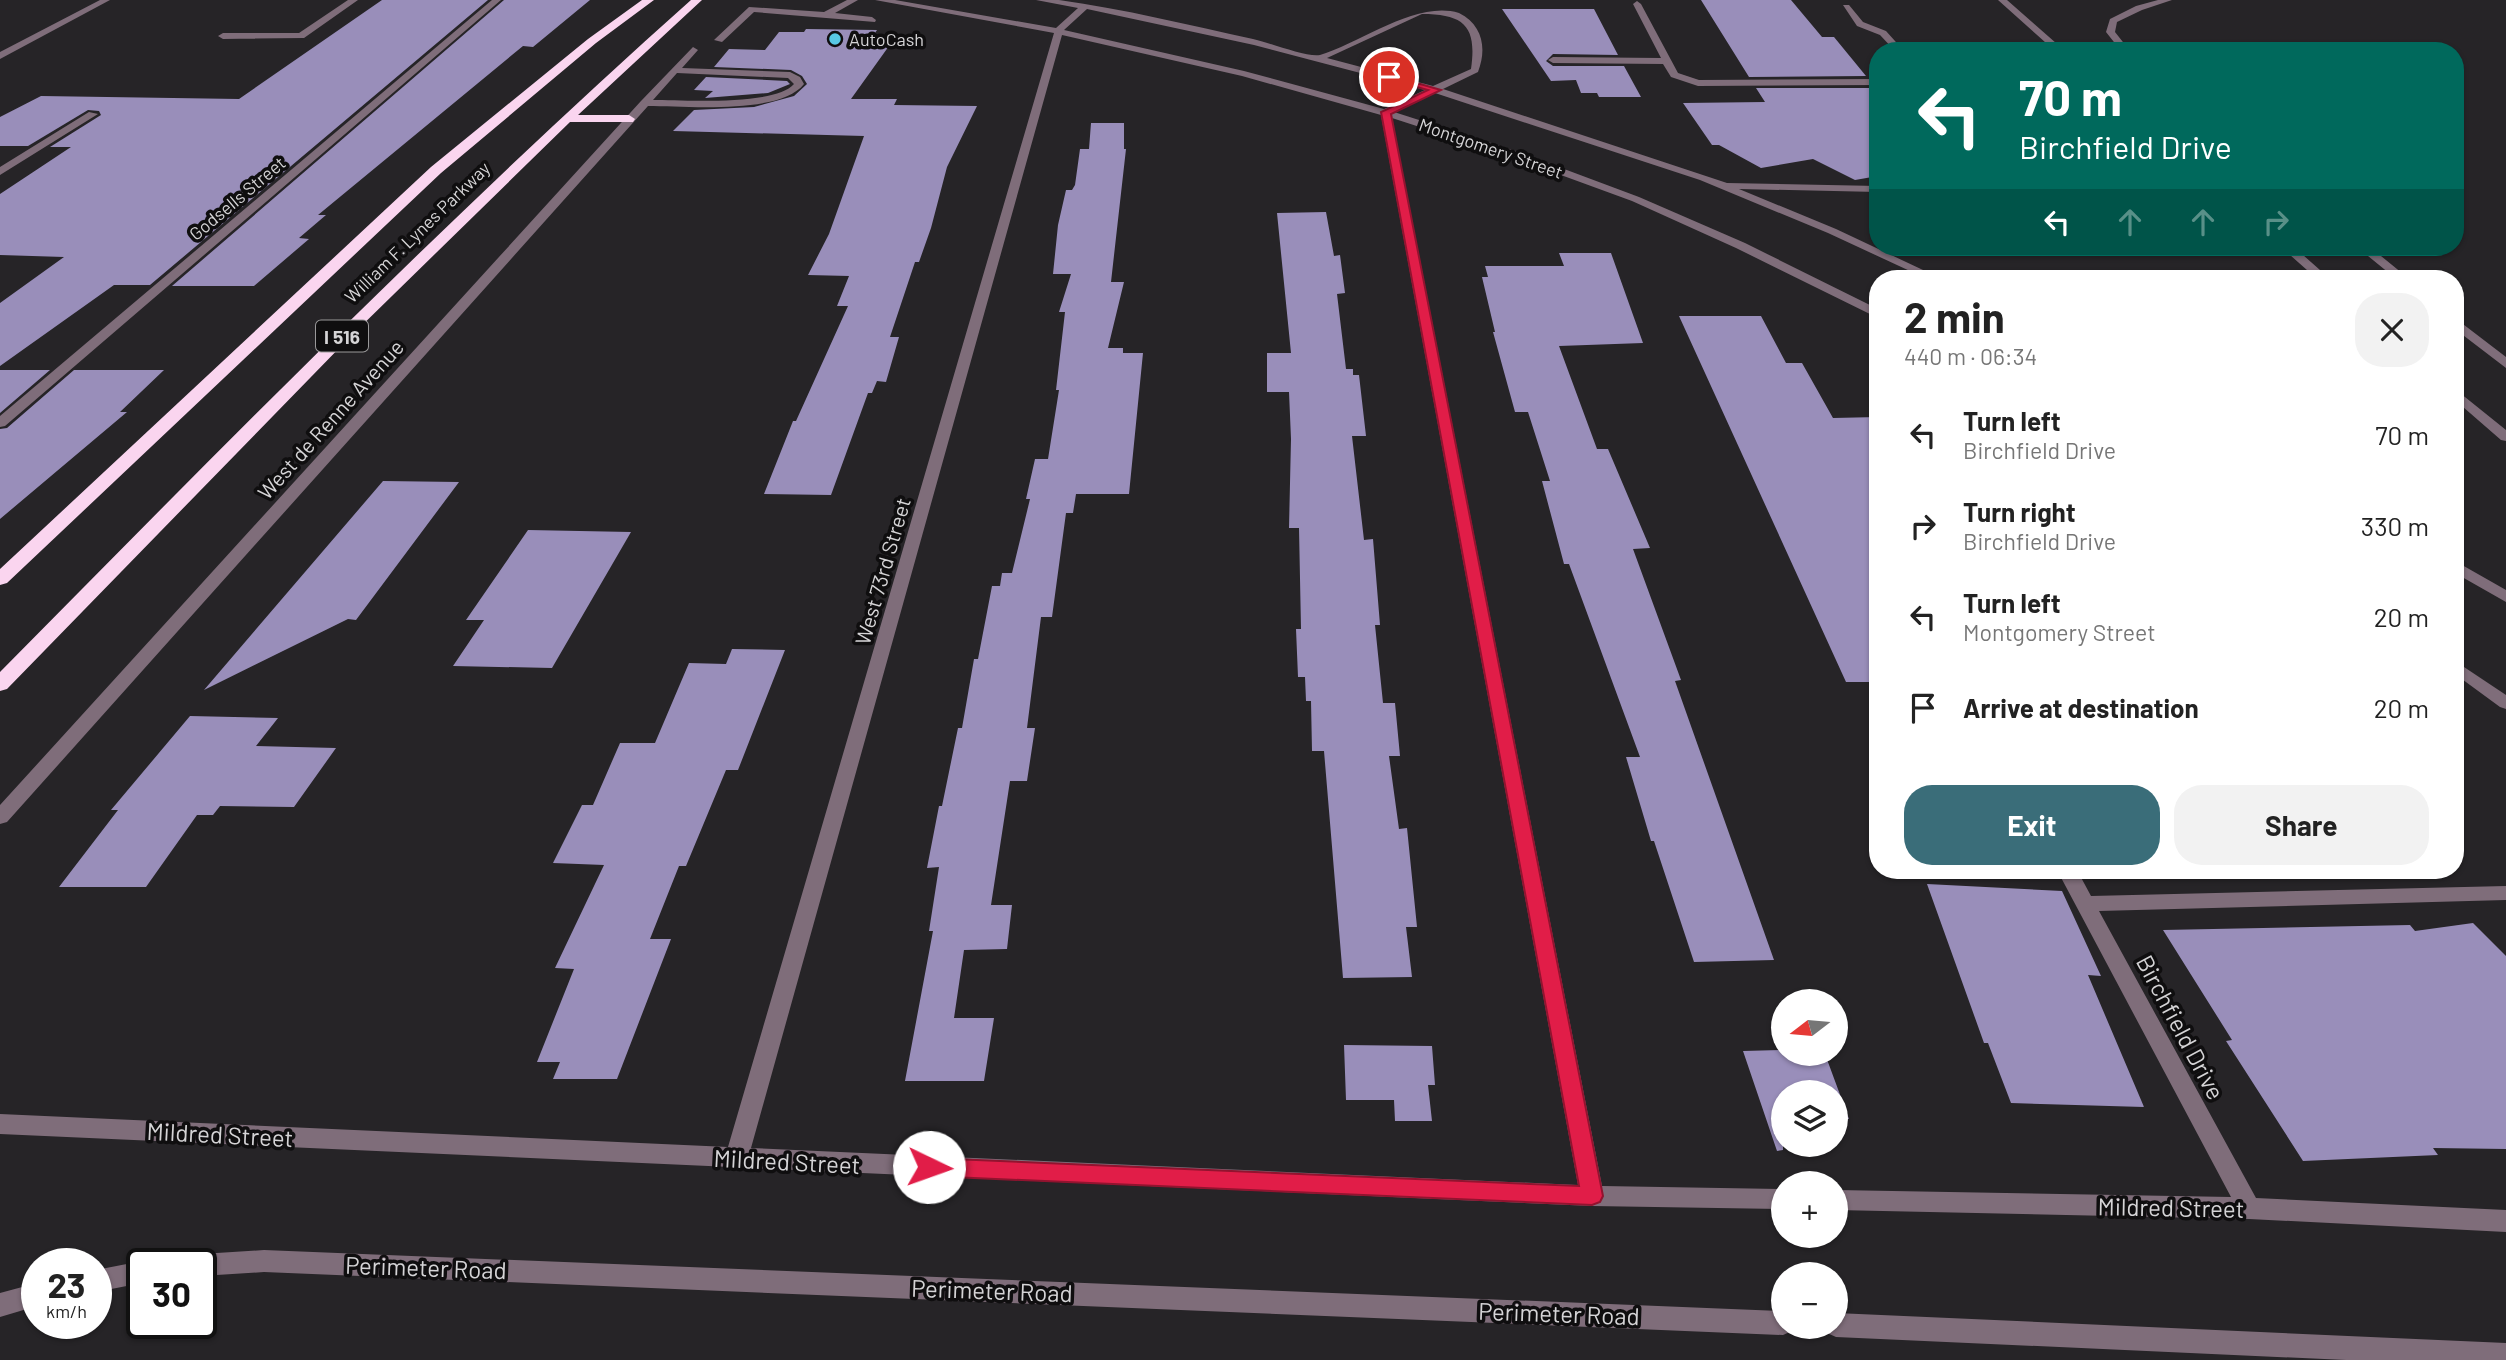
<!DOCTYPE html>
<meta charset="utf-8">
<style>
:root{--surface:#fff;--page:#f2f2f2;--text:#222;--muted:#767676;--accent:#3a6d79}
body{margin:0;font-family:Barlow,sans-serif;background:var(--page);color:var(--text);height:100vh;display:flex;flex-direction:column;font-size:26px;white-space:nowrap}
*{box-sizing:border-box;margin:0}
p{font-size:23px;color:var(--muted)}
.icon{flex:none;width:38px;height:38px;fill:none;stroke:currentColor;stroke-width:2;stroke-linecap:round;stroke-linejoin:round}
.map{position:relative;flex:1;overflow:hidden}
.sheet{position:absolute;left:1869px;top:270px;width:595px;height:609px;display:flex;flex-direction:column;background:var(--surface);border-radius:28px;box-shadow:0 2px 5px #0004}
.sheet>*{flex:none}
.guide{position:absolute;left:1869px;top:42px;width:595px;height:214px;border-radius:28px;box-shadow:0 2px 5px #0004;background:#00695c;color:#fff;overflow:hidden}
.needle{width:46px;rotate:254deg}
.fabs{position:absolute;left:1771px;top:989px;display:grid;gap:14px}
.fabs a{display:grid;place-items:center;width:77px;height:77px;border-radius:50%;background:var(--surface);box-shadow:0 2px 5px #0004;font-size:35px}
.speed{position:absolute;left:21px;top:1248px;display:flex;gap:14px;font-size:35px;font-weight:700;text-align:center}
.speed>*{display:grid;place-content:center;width:91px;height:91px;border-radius:50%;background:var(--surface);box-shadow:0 2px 5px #0004;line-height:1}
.speed small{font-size:18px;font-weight:400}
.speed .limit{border:4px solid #111;border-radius:10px;background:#fff;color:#111}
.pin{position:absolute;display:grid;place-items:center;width:60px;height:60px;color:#fff;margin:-30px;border:4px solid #fff;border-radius:50%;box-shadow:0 2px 7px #0007}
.me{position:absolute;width:77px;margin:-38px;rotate:93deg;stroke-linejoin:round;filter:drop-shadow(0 0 5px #0008)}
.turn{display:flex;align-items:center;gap:24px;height:147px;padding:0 35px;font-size:32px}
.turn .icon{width:91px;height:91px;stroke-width:2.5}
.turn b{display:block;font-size:49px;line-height:60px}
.lanes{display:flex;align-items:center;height:66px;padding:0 35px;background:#0003;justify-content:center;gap:35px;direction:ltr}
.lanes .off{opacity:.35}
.round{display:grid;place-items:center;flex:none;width:74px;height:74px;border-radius:28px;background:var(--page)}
.summary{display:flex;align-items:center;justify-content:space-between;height:119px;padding:0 35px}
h1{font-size:42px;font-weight:700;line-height:52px}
.cta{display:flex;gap:14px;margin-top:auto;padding:14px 35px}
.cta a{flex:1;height:80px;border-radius:28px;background:var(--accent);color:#fff;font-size:28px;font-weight:700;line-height:80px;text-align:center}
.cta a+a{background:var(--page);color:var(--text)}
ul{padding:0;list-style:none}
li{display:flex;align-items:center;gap:21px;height:91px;padding:0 35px}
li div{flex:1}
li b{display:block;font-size:26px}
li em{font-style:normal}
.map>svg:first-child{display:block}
</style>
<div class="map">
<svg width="2506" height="1360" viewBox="0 0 2506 1360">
<rect width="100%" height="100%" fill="#262427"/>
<path fill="#998eba" d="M382,0H488L150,285H114L0,366V303L64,257L0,255V194L71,147H50L101,115L99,111L88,110L28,146H0V117L41,96L239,99Z
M504,0H590L533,47L523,46L318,215H326L299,238L309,239L254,286H172Z
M1701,0H1791L1822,37H1834L1866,76L1749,77Z
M1502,9H1594L1618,55L1553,54L1546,61L1553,66H1624L1641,97H1599L1597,93H1581L1576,80L1551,81Z
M806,29L877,30L871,39H894L851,99H897L894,105L977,106L947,167L931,228L919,262H915L890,337H899L886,382L877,381L872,393H868L831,495L764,494L793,421H796L848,306H837L849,276L808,275L829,234L864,136L673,131L694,110L754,107L794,96L807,84L802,76L791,70L714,67L729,49L765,50L779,32H804Z
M706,77L787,81L790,84L768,93L705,98L713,91L694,90Z
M1756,88H1875L1878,91V176L1855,180L1813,159L1761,168L1719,145H1712L1683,103L1765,102Z
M1091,123H1124V149H1126L1111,282H1124L1108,348H1123V353H1143L1129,494H1076L1073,513H1066L1052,617H1041L1027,728H1035L1027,781H1010L991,905H1012L1007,949L964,950L954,1018H994L984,1081H905L933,931H929L939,867L927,868L939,806H942L958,728H962L974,659H978L992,586H1000L1002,573H1012L1030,499H1026L1035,459H1048L1059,390H1056L1065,312H1059L1071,274H1053L1058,225L1066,190H1072L1075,185L1080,149H1089Z
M1326,212L1334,256L1340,255L1345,293L1337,294L1346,369H1353V375H1359L1366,436H1352L1364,540L1373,539L1380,625H1375L1383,703H1395L1400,756H1389L1399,829L1407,828L1417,927H1406L1412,977L1343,978L1324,751H1312L1311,701H1306L1305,677H1298L1296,629H1301L1299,528H1289L1291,439L1289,392H1267V353H1291L1277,213Z
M1559,253H1611L1643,343L1559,346L1597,449H1608L1650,548L1633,549L1681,680L1675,681L1774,960L1694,962L1654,841H1651L1626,757H1640L1569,564H1564L1542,481H1550L1528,412H1515L1493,332H1495L1482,277H1488L1485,266H1564Z
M1679,316H1761L1786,363H1802L1833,418L1878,417V682H1846Z
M0,370H50L0,413Z
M74,370H164L120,412H127L0,519V429L7,428Z
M383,481L459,482L356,620L348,619L204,690Z
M528,530L631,532L552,668L453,666L484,620H466Z
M732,649L785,650L738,770H726L686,866H679L650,939H671L617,1079H553L560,1062H537L574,969L555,968L604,865L553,863L582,805H593L620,743H655L689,663L726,664Z
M190,716L278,718L256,746L336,748L294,807L220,806L213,815H197L146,887H59L118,810H111Z
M1927,884L2062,891L2101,976L2088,975L2144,1107L2011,1103L1988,1043H1984Z
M2473,923L2506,956V1149L2433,1148L2438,1155L2303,1161L2226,1041L2232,1040L2163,930L2410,925L2415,931Z
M1344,1045L1432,1046L1435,1085H1428L1432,1121H1395L1394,1100H1346Z
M1783,1050V1054H1825L1849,1119H1836V1092H1783V1150L1777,1151L1743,1051Z"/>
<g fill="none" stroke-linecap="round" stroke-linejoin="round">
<path fill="#7f6d7a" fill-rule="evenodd" d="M100,0H110L0,59V52Z
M348,0H358L304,38L223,39L218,36L223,33H299Z
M492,0H501L5,426L0,427V416Z
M847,0H858L835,13L872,17L876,20L875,22L754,12L722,42L714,40L749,7L824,12Z
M875,0H895L1056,28L1078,8L1036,0H1059C1124,9 1189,25 1253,39C1268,42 1308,58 1320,55C1361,43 1416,0 1459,13C1483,25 1487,49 1478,72L1443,89L1727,183L1878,186V192L1739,189L1836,229L1940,278H1925L1828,233L1700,180L1435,93L1394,112L1516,151L1639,197L1745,243L1878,309V318L1736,248L1632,201L1509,156L1392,118L1602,1186L1783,1189V1209L1592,1206L0,1134V1114L728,1147L1054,33ZM1087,9L1254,45L1425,90L1384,109L1244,71L1064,30ZM1422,14C1465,14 1477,27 1471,69L1433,86L1327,58ZM1062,35L1242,76L1381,115L1578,1185L751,1148Z
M1998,0H2007L2065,51H2055Z
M2158,0H2172L2142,10L2117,22L2115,32L2130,51H2121L2106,32L2110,19L2136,6Z
M1637,1L1641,4L1678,73L1699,80L1878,79V85L1698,86L1671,77L1663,64L1553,63L1548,60L1553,57L1661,58L1633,4Z
M1843,5H1849L1863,22L1886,31L1904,51H1895L1880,35L1857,26Z
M693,47L698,50L682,68L790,72L800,77L804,84C780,115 686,106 648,106L7,822L0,824V805L641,101ZM677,73L788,78L794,84C775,106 684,100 653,100Z
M89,112L98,114L0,175V167Z
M2281,247H2294L2329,278H2316Z
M2357,247H2370L2408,278H2395Z
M2455,318L2506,357V368L2455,329Z
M2455,389L2506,430V441L2501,440L2455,400Z
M2455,561L2506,590V602L2455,573Z
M2455,661L2506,695V709L2500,707L2455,674Z
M2057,870H2077L2091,896L2506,886V900L2099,911L2256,1198L2506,1210V1232L2249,1219L1836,1210V1190L2231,1197Z
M264,1250L1783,1311V1326H1794L1792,1331L1783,1335L264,1272L201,1276V1264H189L192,1257L201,1254Z
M142,1261L149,1264H142V1283L96,1292V1270Z
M37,1283V1306L0,1317V1293Z
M1836,1313L2506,1343V1360H2346L1836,1337L1827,1333L1824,1326H1836Z"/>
<path fill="#fad5ef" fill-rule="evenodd" d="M642,0H654L596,43L441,173L7,583L0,585V569L431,167L588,39Z
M691,0H702L578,115H629L635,119L633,122H570L348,339L7,689L0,691V672C226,443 451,214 691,0Z"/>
</g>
<path fill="#e11d48" stroke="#92132f" stroke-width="2" d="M1389,75L1441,90L1391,114L1603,1196L1600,1202L1592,1205L929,1176L921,1174L918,1167L921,1161L929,1158L1579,1186L1381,112L1428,90L1386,79Z"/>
<circle fill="#58c8e4" stroke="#0f0e0f" stroke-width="2.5" cx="835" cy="39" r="7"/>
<g text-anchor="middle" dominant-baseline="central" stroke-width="7" stroke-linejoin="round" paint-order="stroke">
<g font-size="18" fill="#d5d4d6" stroke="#0f0e0f" text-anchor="start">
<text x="849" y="39">AutoCash</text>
</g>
<g font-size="18" fill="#d5d4d6" stroke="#0f0e0f">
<text transform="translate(1491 148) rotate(19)">Montgomery Street</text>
<text transform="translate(237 198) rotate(-40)">Godsells Street</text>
<text transform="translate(417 232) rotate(-44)">William F. Lynes Parkway</text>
</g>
<rect fill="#0f0e0f" stroke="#9a999a" stroke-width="2" x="316" y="320.5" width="52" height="31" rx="5"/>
<g font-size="19" font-weight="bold" fill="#d5d4d6">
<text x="342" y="336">I 516</text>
</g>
<g font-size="21" fill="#d5d4d6" stroke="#0f0e0f">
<text transform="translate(330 419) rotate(-48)">West de Renne Avenue</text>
<text transform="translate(882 571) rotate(-74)">West 73rd Street</text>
</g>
<g font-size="24" fill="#d5d4d6" stroke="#0f0e0f">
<text transform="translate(2181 1027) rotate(62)">Birchfield Drive</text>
<text transform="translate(220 1134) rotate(3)">Mildred Street</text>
<text transform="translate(787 1161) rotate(3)">Mildred Street</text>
<text transform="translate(2171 1207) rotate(1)">Mildred Street</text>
<text transform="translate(426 1267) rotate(2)">Perimeter Road</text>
<text transform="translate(992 1290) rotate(2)">Perimeter Road</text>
<text transform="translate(1559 1313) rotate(2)">Perimeter Road</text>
</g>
</g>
</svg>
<div class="fabs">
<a><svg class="needle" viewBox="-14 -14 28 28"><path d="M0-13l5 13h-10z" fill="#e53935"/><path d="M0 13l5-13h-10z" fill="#767676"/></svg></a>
<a><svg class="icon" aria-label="layers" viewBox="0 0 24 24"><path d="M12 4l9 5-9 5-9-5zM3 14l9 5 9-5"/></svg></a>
<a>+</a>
<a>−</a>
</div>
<div class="speed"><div>23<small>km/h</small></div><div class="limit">30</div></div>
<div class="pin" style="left:1389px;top:77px;background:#d93025"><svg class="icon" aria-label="arrive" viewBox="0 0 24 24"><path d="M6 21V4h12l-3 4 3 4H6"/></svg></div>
<svg class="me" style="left:929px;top:1167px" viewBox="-20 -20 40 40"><circle r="19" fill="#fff"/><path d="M0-13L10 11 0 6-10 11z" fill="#e11d48"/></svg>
<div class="guide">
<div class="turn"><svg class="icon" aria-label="left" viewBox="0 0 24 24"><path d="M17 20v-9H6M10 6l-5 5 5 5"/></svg><div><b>70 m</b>Birchfield Drive</div></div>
<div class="lanes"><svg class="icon" aria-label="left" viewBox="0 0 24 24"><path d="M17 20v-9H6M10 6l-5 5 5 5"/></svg><svg class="icon off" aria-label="ahead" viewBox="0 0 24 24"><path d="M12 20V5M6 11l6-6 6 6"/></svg><svg class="icon off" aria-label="ahead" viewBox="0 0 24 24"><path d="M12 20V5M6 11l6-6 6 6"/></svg><svg class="icon off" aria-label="right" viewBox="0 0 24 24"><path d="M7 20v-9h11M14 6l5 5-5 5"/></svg></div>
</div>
<section class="sheet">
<div class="summary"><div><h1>2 min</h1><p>440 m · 06:34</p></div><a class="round"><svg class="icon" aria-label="close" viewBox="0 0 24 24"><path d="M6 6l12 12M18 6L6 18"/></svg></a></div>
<ul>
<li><svg class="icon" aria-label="left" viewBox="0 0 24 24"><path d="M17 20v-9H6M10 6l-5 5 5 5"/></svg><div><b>Turn left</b><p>Birchfield Drive</p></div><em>70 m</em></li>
<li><svg class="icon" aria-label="right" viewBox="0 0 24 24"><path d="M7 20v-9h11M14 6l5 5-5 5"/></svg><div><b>Turn right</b><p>Birchfield Drive</p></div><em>330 m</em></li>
<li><svg class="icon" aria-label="left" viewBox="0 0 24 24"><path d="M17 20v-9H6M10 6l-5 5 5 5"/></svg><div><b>Turn left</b><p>Montgomery Street</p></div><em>20 m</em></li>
<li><svg class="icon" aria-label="arrive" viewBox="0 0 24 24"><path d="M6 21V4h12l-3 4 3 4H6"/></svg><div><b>Arrive at destination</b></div><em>20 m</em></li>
</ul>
<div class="cta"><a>Exit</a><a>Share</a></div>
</section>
</div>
